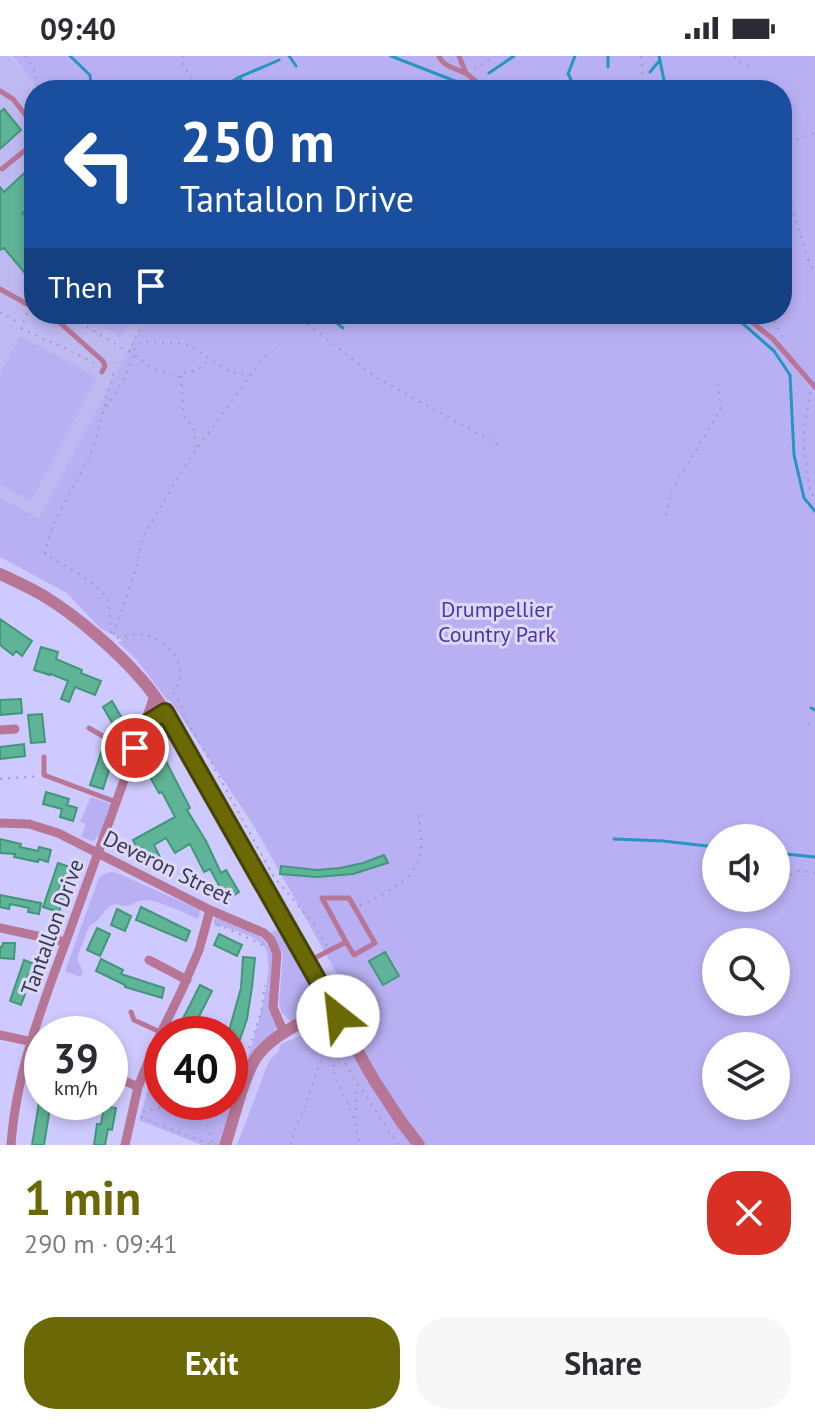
<!DOCTYPE html>
<meta charset="utf-8">
<style>
:root{--surface:#fff;--page:#f7f7f7;--text:#2b2b33;--muted:#7c7c81;--accent:#6a6905}
body{margin:0;font-family:"PT Sans",sans-serif;background:var(--page);color:var(--text);height:100vh;display:flex;flex-direction:column;font-size:30px;white-space:nowrap}
*{box-sizing:border-box;margin:0}
p{font-size:26px;color:var(--muted)}
.icon{flex:none;width:44px;height:44px;fill:none;stroke:currentColor;stroke-width:2;stroke-linecap:round;stroke-linejoin:round}
.map{position:relative;height:1089px;overflow:hidden}
.details{display:flex;flex-direction:column;background:var(--surface);flex:1}
.details>*{flex:none}
.banner{position:absolute;left:24px;top:24px;width:768px;height:244px;border-radius:32px;box-shadow:0 4px 12px #0003;background:#1a4fa0;color:#fff;overflow:hidden}
.controls{position:absolute;left:702px;top:768px;display:grid;gap:16px}
.controls a{display:grid;place-items:center;width:88px;height:88px;border-radius:50%;background:var(--surface);box-shadow:0 4px 12px #0003;font-size:40px}
.speed{position:absolute;left:24px;top:960px;display:flex;gap:16px;font-size:40px;font-weight:700;text-align:center}
.speed>*{display:grid;place-content:center;width:104px;height:104px;border-radius:50%;background:var(--surface);box-shadow:0 4px 12px #0003;line-height:1}
.speed small{font-size:20px;font-weight:400}
.speed .limit{border:12px solid #d22;background:#fff;color:#111}
.pin{position:absolute;display:grid;place-items:center;width:68px;height:68px;color:#fff;margin:-34px;border:4px solid #fff;border-radius:50%;box-shadow:0 2px 8px #0007}
.me{position:absolute;width:88px;margin:-44px;rotate:331deg;stroke-linejoin:round;filter:drop-shadow(0 0 6px #0008)}
.turn{display:flex;align-items:center;gap:28px;height:168px;padding:0 24px;font-size:36px}
.turn .icon{width:104px;height:104px;stroke-width:2.5}
.turn b{display:block;font-size:56px;line-height:68px}
.then{display:flex;align-items:center;height:76px;padding:0 24px;background:#0003;gap:16px;font-size:30px}
.round{display:grid;place-items:center;flex:none;width:84px;height:84px;border-radius:32px;background:var(--page)}
.summary{display:flex;align-items:center;justify-content:space-between;height:136px;padding:0 24px}
h1{font-size:48px;font-weight:600;line-height:60px;color:var(--accent)}
.action{display:flex;gap:16px;margin-top:auto;padding:16px 24px}
.action a{flex:1;height:92px;border-radius:32px;background:var(--accent);color:#fff;font-size:32px;font-weight:600;line-height:92px;text-align:center}
.action a+a{background:var(--page);color:var(--text)}
.status{display:flex;justify-content:space-between;align-items:center;height:56px;padding:0 40px;background:var(--surface);direction:ltr}
.status svg{height:22px;fill:currentColor}
.map>svg:first-child{display:block}
</style>
<div class="status"><b>09:40</b><svg viewBox="0 0 49 12"><path d="M0 12V9h3v3zM5 12V6h3v6zM10 12V3h3v9zM15 12V0h3v12zM26 1h20v11H26zM47 4h2v5h-2z"/></svg></div>
<div class="map">
<svg width="815" height="1089" viewBox="0 0 815 1089">
<rect width="100%" height="100%" fill="#cec9ff"/>
<path fill="#bfb9f2" d="M0,0H10L41,34H34V258H144L143,271L136,279L39,462L0,441Z"/>
<path fill="#b8b0f3" fill-rule="evenodd" d="M12,0H815V1089H237L269,1005L278,996L281,988L305,978L316,970L328,969L360,959L254,770L172,647L169,643L168,645L137,604L118,586L123,585L121,583L100,572L67,537L0,501V441L39,462L136,279L143,271L144,258H782V34H40ZM716,782H776V842H716ZM716,886H776V946H716ZM716,990H776V1050H716Z
M82,258H134L120,281Z
M20,280L97,321L31,445L0,428V319Z
M91,741L112,748L101,779L92,785L81,781L86,768L80,766Z
M111,816L117,817L200,854L198,863C185,857 157,843 143,844C137,845 131,850 125,850C119,850 118,847 112,849C104,852 101,865 89,870L77,902L83,916L80,921L65,915L99,822L104,818Z
M219,861C239,869 266,877 273,900L277,972L241,1023C248,998 281,909 263,889C253,879 235,875 223,870L219,871L214,869V863Z
M281,873L317,937C316,957 310,959 293,968L282,957L279,948L283,898L269,877Z
M150,1026L162,1029V1046H230V1029L239,1026L218,1089H202L139,1064Z"/>
<g fill="none" stroke-linecap="round" stroke-linejoin="round">
<path stroke="#2696c0" stroke-width="3" d="M70,0L90,19L91,29L95,34
M289,0L296,10
M391,0L478,34
M659,0L666,34
M608,11V0
M650,16L660,4
M489,17L514,0
M239,21L248,34
M565,31L571,23L568,18L575,0
M216,34C226,33 230,25 240,21C253,15 266,10 279,4
M326,258L343,272
M732,258L774,295L790,319L794,399L804,442L815,455
M208,262L210,258
M811,652L815,654
M614,783L663,785L716,791
M776,797L815,801"/>
</g>
<path fill="#5fb396" stroke="#41967b" stroke-width="2" d="M4,53L21,74L0,93V56Z
M34,108V147L22,157L34,169V228L4,192L0,194V131L4,136Z
M0,563L32,585L22,600L16,595L13,599L0,589Z
M41,591L58,596L56,603L82,614L81,617L101,625L95,639L75,631L69,646L61,643L68,625L51,618L50,619L34,614Z
M21,643L22,657L0,659V644Z
M112,645L123,664L114,670L103,651Z
M42,658L45,686L31,687L28,659Z
M24,688L25,700L0,703V691Z
M104,688L116,692L103,733L90,729Z
M157,688L190,752L187,754L206,785L221,817L226,814L239,836L227,844L210,813L204,816L190,788L175,797L166,782L154,789L161,803L151,808L142,792L138,794L133,784L175,761L162,736L159,737L150,721L158,717L145,696Z
M46,736L69,743L67,749L77,752L73,765L60,761L62,753L43,748Z
M0,783L21,788L20,791L38,795L39,791L51,794L48,806L39,803L38,806L14,801L15,798L0,797Z
M384,799L388,807L353,818L317,821L280,818L281,810L317,814L340,812L363,807Z
M58,807L73,812L69,823L63,821L57,840L63,842L59,856L43,851Z
M0,839L41,847L39,858L28,856L29,852L10,848L9,853L0,851Z
M141,851L190,875L186,885L136,864Z
M117,853L131,860L125,875L111,869Z
M97,872L110,878L100,900L87,894Z
M219,878L242,889L237,900L214,889Z
M3,887H15L14,903L0,902V891H2Z
M385,896L399,920L383,929L369,905Z
M243,901L255,902L252,931L247,963L231,1009H230V978H228L241,932Z
M101,903L123,914L121,918L164,932L162,942L125,931V929L96,915Z
M24,904L37,909L33,921L28,919L22,937L25,938L21,949L10,945Z
M200,929L212,935L190,978H175Z
M39,1046H47L46,1052H50L44,1089H32Z
M104,1050L116,1052L112,1074L108,1073L105,1089H94L97,1068H101Z"/>
<g fill="none" stroke-linecap="round" stroke-linejoin="round">
<path stroke="#a19cca" stroke-width="2" stroke-dasharray="2 6" stroke-linecap="butt" d="M25,0L36,17L35,27L41,34
M183,0L181,4L185,13L191,20L195,34
M641,0L643,27L645,34
M735,0L737,5L752,11
M474,13L495,0
M50,34H51
M198,34L212,27
M782,89L815,77
M782,119L808,204L815,218
M0,256L21,268
M27,257L21,272L49,286H53L94,307
M66,258L120,291L129,295
M144,258C142,273 135,281 129,295L149,310L176,322L184,317L197,314L209,304
M295,258L375,321L501,390
M770,258L785,285
M181,320L183,357L193,372L197,394
M810,336L803,384L810,436L815,441
M106,351C118,333 132,312 135,290L144,286L179,287L190,290L232,317L251,319
M666,459L672,434L721,353L717,323
M111,577C109,568 111,552 108,544C103,530 59,506 45,498C50,466 69,441 83,413C95,391 101,365 107,341C109,329 115,323 113,311
M113,578L134,520L143,481L188,405L264,301L269,296L278,294
M117,582C124,582 130,578 136,578C155,577 183,599 180,619C180,625 176,632 174,638L181,647L185,662L211,706L274,821L314,868L327,890
M808,668L815,671
M0,723L39,720
M783,822L799,815L815,817
M360,849C383,839 413,825 420,800C423,788 420,772 419,760L412,761
M217,868L261,888L264,892
M329,983L341,1000L332,1012C342,1038 357,1061 359,1089
M249,992L261,957L265,929
M342,1000L357,1028L362,1034L390,1077L400,1089
M152,1027L162,1030
M201,1046L213,1089
M143,1056L178,1046
M141,1061L211,1089
M356,1062L357,1029
M290,1089L332,974"/>
<path stroke="#b77696" stroke-width="5" d="M439,0C443,11 456,12 465,17
M459,0L466,17L486,34
M0,35L13,43L34,70
M2,113L34,87
M0,233L34,252
M44,258L59,266L103,305L105,310L102,316
M742,258L773,283L815,331
M89,672L106,682L135,692
M44,701V719L116,746
M309,905L346,886L322,842H349L375,887L354,899L346,886
M131,956L134,964L160,976"/>
<path stroke="#b77696" stroke-width="9" d="M144,669L154,640
M0,674L15,673
M0,767L29,768L58,777L210,854L264,877L271,884L277,898L273,951L284,977
M0,872L65,886
M149,904L187,924
M0,979L42,988
M110,1018L138,1031
M11,1089C16,1015 44,945 69,877C94,808 119,738 144,669L165,656
M125,1089L138,1031L154,991L181,936L199,894L210,854"/>
<path stroke="#b77696" stroke-width="12" d="M0,518C15,525 30,532 44,540C78,561 116,594 142,624C163,648 179,679 195,707L374,1024L400,1064L419,1089
M225,1089C234,1064 243,1019 258,999C273,978 310,962 333,951"/>
</g>
<g fill="none" stroke-linecap="round" stroke-linejoin="round">
<g stroke="#454403" stroke-width="20">
<path id="route" d="M135,692L144,669L165,656L338,960"/>
</g>
<use href="#route" stroke="#6a6905" stroke-width="14"/>
</g>
<g text-anchor="middle" dominant-baseline="central" stroke-width="6" stroke-linejoin="round" paint-order="stroke">
<g font-size="22" fill="#5134a5" stroke="#dbd9f5">
<text x="497" y="553">Drumpellier<tspan x="497" dy="25">Country Park</tspan></text>
</g>
<g font-size="22" fill="#3b3853" stroke="#dbd9f5">
<text transform="translate(168 811) rotate(26)">Deveron Street</text>
<text transform="translate(52 871) rotate(-70)">Tantallon Drive</text>
</g>
</g>
</svg>
<div class="controls">
<a><svg class="icon" aria-label="sound" viewBox="0 0 24 24"><path d="M4 9h4l5-4v14l-5-4H4zM17 9q2 3 0 6"/></svg></a>
<a><svg class="icon" aria-label="search" viewBox="0 0 24 24"><circle cx="10" cy="10" r="6"/><path d="M15 15l6 6"/></svg></a>
<a><svg class="icon" aria-label="layers" viewBox="0 0 24 24"><path d="M12 4l9 5-9 5-9-5zM3 14l9 5 9-5"/></svg></a>
</div>
<div class="speed"><div>39<small>km/h</small></div><div class="limit">40</div></div>
<div class="pin" style="left:135px;top:692px;background:#d93025"><svg class="icon" aria-label="arrive" viewBox="0 0 24 24"><path d="M6 21V4h12l-3 4 3 4H6"/></svg></div>
<svg class="me" style="left:338px;top:960px" viewBox="-20 -20 40 40"><circle r="19" fill="#fff"/><path d="M0-13L10 11 0 6-10 11z" fill="#6a6905"/></svg>
<div class="banner">
<div class="turn"><svg class="icon" aria-label="left" viewBox="0 0 24 24"><path d="M17 20v-9H6M10 6l-5 5 5 5"/></svg><div><b>250 m</b>Tantallon Drive</div></div>
<div class="then">Then<svg class="icon" aria-label="arrive" viewBox="0 0 24 24"><path d="M6 21V4h12l-3 4 3 4H6"/></svg></div>
</div>
</div>
<section class="details">
<div class="summary"><div><h1>1 min</h1><p>290 m · 09:41</p></div><a class="round" style="background:#d93025;color:#fff"><svg class="icon" aria-label="close" viewBox="0 0 24 24"><path d="M6 6l12 12M18 6L6 18"/></svg></a></div>
<div class="action"><a>Exit</a><a>Share</a></div>
</section>
